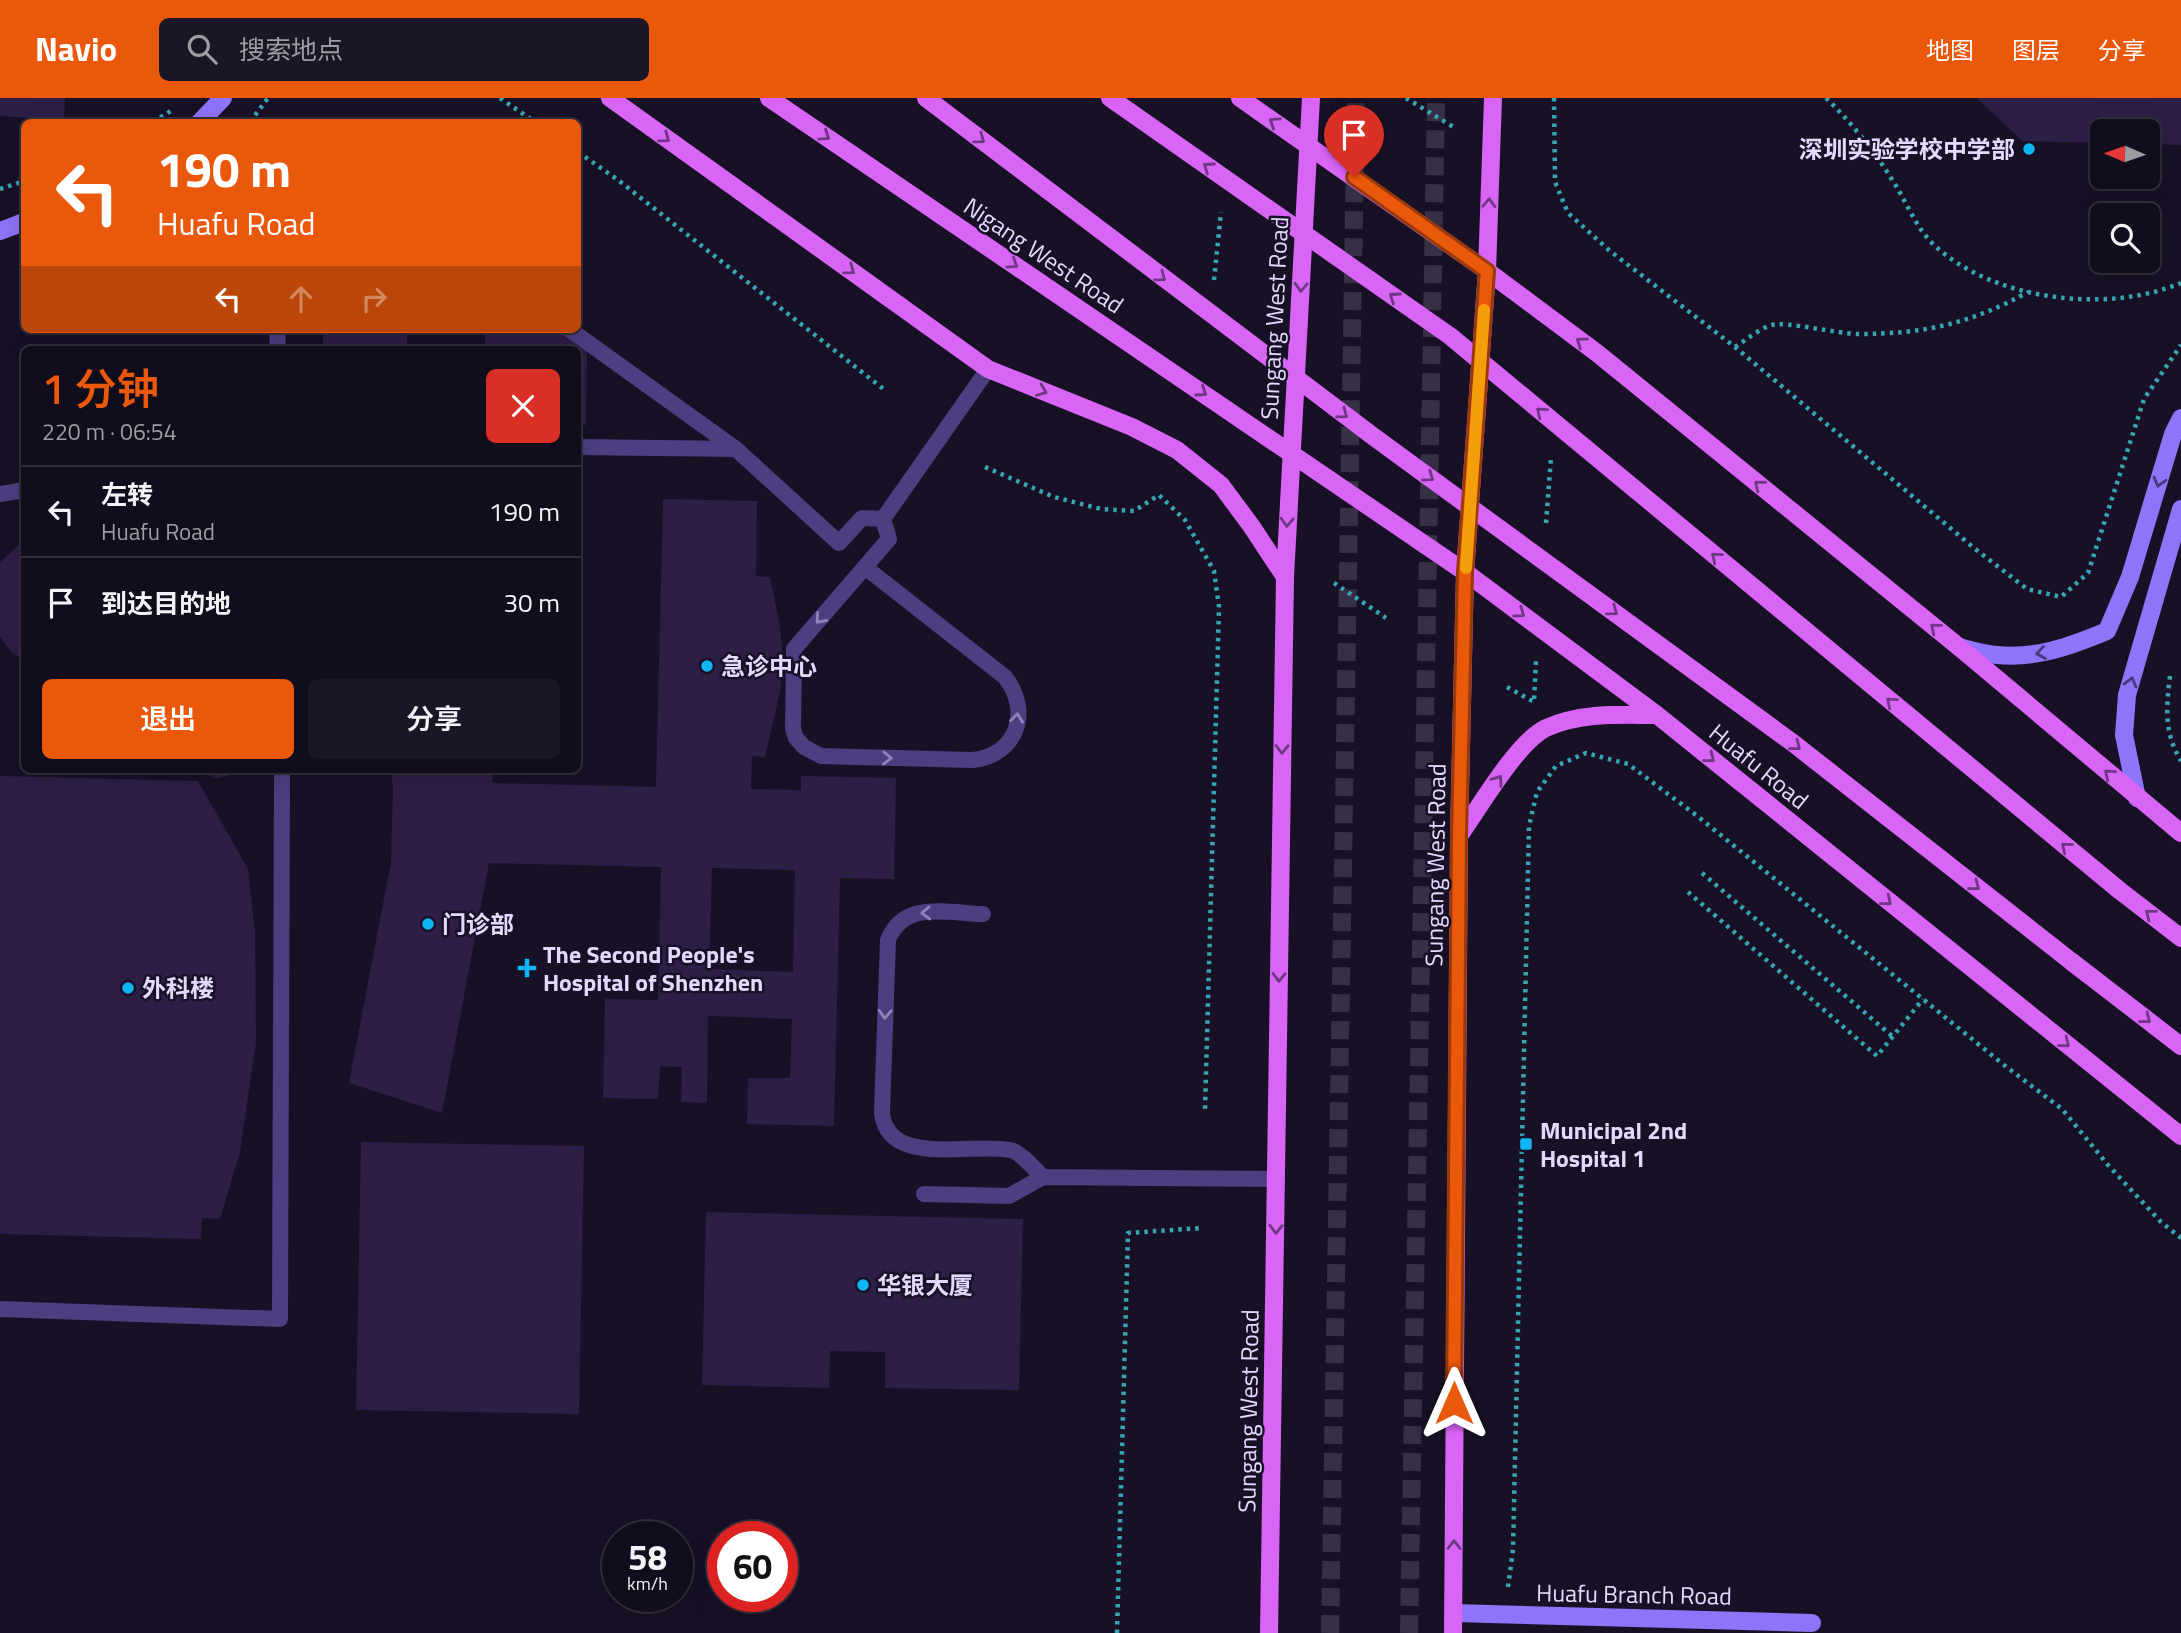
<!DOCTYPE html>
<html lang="zh">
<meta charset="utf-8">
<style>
:root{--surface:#120d1c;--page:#1b1625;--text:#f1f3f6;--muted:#9c9ca3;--line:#312d3b;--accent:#ea580c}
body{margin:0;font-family:"Titillium Web","Noto Sans SC",sans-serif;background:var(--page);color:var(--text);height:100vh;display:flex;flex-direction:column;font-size:26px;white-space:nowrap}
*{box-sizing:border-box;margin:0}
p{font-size:23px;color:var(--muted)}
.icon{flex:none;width:38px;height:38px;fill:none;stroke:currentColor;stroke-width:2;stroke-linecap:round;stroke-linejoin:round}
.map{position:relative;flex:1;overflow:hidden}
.details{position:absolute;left:21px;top:248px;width:560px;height:427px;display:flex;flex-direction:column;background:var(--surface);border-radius:10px;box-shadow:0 7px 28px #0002,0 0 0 2px var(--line)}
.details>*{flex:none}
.top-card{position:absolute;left:21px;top:21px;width:560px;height:214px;border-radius:10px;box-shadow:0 7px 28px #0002,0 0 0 2px var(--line);background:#ea580c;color:#fff;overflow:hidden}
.needle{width:46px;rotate:272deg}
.fabs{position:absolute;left:2090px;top:21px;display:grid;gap:14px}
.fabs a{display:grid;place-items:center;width:70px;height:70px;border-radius:10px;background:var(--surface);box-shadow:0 7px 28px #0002,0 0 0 2px var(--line);font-size:35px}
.speed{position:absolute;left:602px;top:1423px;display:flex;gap:14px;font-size:35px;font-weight:700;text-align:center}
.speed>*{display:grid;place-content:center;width:91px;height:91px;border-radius:50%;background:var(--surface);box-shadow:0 7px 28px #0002,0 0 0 2px var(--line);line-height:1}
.speed small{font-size:18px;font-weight:400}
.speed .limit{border:10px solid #d22;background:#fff;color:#111}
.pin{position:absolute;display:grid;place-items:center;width:60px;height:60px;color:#fff;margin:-72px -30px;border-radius:50% 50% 50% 0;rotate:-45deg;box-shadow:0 0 7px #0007}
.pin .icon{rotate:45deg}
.me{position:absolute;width:77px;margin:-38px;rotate:0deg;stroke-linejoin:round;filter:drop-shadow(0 0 5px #0008)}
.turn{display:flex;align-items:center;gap:24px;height:147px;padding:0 21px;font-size:32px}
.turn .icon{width:91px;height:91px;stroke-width:2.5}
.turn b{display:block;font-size:49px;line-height:60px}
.lanes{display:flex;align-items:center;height:66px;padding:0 21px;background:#0003;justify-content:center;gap:35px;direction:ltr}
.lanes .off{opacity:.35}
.round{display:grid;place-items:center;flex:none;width:74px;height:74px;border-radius:10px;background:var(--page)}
.headline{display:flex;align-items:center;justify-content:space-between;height:119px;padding:0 21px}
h1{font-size:42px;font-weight:600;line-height:52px;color:var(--accent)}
.primary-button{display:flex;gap:14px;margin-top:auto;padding:14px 21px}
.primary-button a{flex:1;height:80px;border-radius:10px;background:var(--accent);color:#fff;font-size:28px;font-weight:600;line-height:80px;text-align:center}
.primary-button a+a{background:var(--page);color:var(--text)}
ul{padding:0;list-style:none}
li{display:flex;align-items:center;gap:21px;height:91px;padding:0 21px;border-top:2px solid var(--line)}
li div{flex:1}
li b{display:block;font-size:26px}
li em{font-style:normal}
header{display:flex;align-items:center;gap:42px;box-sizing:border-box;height:98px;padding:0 35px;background:var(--accent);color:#fff}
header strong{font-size:33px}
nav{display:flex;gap:38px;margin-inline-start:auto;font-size:24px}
.search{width:490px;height:63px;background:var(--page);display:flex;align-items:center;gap:18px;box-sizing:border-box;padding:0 24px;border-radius:10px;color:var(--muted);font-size:26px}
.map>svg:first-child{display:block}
</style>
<header>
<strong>Navio</strong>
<div class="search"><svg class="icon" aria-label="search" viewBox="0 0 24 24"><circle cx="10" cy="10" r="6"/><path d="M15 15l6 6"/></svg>搜索地点</div>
<nav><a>地图</a><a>图层</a><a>分享</a></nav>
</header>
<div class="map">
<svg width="2181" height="1535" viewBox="0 0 2181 1535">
<rect width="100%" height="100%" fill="#181126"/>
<path fill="#2d1e46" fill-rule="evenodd" d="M0,0H65L64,22L0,18Z
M1977,0H2181V47L2147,46V33H2102V45L2022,43Z
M323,231H407V252H323Z
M485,231H557L587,253L586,327H578V252H485Z
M663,401L757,403L756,478L770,479L780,528L783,563L780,594L765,659L752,658L751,691L801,692V678L896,680L894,781L840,780L834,1028L747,1026L748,980H790L792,921L708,918L707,1005L681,1004L682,969L660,968L658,1001L603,1000L605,901L658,902L661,769L489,765L442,1015L349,985L391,764L393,690L391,672H491L493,685L656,689ZM712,770L795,772L793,874L709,871Z
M24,442V561L12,555L0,539V464Z
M200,672H234L232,676L216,681Z
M0,678L198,683L248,771L255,835L256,944L240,1054L220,1121L202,1120L201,1141L0,1136Z
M361,1044L584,1048L579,1316L356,1312Z
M706,1114L1023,1121L1019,1292L885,1290V1254L830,1253L829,1290L702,1287Z"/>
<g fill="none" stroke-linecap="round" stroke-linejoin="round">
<path stroke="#362f46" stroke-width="18" stroke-dasharray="18 9" stroke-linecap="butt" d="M1330,1535L1356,0
M1409,1535L1436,0"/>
<path stroke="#36a5b2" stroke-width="4.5" stroke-dasharray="3.5 5" stroke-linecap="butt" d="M500,0L535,24
M1406,0L1455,30
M1554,0L1555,84L1568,115L1610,153L1735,249L1974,450L2027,491L2061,499L2088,475L2144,301L2181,247
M1826,0C1851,24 1875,54 1893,83C1907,105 1915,128 1933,146C1993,203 2107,216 2181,185
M153,24L174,11
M250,24L268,0
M578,54L618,82L886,293
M0,91L24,83
M1214,182L1221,114
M1735,249C1746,242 1760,230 1772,227C1785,223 1839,236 1858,236C1923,236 1970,226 2028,194
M985,369L1054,399L1101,411L1134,413L1159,397L1185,422L1214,473L1219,509L1205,1011
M1546,425L1551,360
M1334,485L1386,520
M2170,578C2166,610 2164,635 2181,663
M1507,589L1534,604L1536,562
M1702,775L1892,938
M1688,794L1877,958L1923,901
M1508,1489L1513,1452L1529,728L1537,694L1556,668L1586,655L1628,666L1696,717L2004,967L2062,1011L2108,1067L2161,1124L2181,1140
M1117,1535L1128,1135L1201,1130"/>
<path stroke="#4d3e82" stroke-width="16" d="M277,231L278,252
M569,231L736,351L839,445L862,420L883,421L889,441L794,551L793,631L796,640L804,649L821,658L972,662C1017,658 1032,613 1005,579L866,470
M578,349L736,351
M0,396L24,392
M883,421L988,271
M983,816C948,815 904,802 888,842L882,1015C888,1070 972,1044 1010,1052C1021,1054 1034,1071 1043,1079L1277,1081
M924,1096L1009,1098L1043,1079
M0,1211L280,1221L282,672"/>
<path stroke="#8e74f8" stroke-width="18" d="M200,24L223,0
M0,133L24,124
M1959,549C1971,552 1984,556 1997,557C2036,561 2071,548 2107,533L2130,479L2173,336L2181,320
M2137,700L2124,637L2127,597L2181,411
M1454,1515L1812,1525"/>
<path stroke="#d965f7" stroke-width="18" d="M610,0L988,271L1132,329L1177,352L1221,387L1252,429L1285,479
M769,0L1465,474L1657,617L2181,1038
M1240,0L1487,173L1597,255L1959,549L2181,735
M1459,738C1479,710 1517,644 1546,630C1581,614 1620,617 1657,617
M2119,792L2181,840
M2072,864L2181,948
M1269,1535L1285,479L1311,0
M1453,1535L1459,738L1465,474L1487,173L1493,0"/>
<path stroke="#d965f7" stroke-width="18" d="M926,0L1374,339L1793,645L2072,864
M1110,0L1450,238L2119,792"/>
</g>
<defs><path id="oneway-chevron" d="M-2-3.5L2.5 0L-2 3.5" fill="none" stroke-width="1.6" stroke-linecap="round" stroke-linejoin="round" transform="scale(1.75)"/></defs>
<g stroke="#6f3784">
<use href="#oneway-chevron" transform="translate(1274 24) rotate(-146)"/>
<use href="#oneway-chevron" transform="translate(825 38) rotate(34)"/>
<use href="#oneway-chevron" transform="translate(665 40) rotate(36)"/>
<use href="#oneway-chevron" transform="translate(980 41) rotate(37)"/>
<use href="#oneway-chevron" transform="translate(1208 69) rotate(-145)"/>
<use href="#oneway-chevron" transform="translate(1489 105) rotate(-88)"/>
<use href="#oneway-chevron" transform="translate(1013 166) rotate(34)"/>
<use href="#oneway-chevron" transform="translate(850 172) rotate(36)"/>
<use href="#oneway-chevron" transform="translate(1161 179) rotate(37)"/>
<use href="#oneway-chevron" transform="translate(1301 189) rotate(93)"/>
<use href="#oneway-chevron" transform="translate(1394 199) rotate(-145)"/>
<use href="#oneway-chevron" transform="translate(1581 244) rotate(-144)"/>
<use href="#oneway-chevron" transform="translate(1042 293) rotate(22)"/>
<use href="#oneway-chevron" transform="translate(1202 294) rotate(35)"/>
<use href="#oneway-chevron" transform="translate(1541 314) rotate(-140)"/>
<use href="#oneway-chevron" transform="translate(1343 316) rotate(37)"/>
<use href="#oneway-chevron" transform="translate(1429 379) rotate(36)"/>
<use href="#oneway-chevron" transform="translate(1759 387) rotate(-141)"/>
<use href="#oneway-chevron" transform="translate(1287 424) rotate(93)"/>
<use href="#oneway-chevron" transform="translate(1716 459) rotate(-140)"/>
<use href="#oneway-chevron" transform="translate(1613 513) rotate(36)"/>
<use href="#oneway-chevron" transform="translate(1520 515) rotate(36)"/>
<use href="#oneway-chevron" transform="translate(1935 530) rotate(-141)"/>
<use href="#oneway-chevron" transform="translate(1891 604) rotate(-140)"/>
<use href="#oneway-chevron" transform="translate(1796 648) rotate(38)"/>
<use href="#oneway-chevron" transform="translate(1282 651) rotate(91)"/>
<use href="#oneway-chevron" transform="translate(1710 660) rotate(39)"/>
<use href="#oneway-chevron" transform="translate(2109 676) rotate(-140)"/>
<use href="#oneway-chevron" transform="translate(1498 682) rotate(-55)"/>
<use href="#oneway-chevron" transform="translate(2066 749) rotate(-140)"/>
<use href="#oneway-chevron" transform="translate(1975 788) rotate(38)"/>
<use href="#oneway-chevron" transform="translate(1887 803) rotate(39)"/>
<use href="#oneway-chevron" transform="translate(2150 816) rotate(-142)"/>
<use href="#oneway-chevron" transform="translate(1279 879) rotate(91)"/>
<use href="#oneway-chevron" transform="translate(2146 921) rotate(38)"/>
<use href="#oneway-chevron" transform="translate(2065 945) rotate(39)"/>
<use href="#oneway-chevron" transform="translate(1276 1131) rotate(91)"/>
<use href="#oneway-chevron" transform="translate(1454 1447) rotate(-90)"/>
</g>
<g stroke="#47397a">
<use href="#oneway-chevron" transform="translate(2159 384) rotate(106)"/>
<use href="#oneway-chevron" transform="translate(2041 555) rotate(171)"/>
<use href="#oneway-chevron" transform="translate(2131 584) rotate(-75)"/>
</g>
<g stroke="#9083b9">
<use href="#oneway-chevron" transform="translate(820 521) rotate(131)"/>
<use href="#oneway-chevron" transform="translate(1017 620) rotate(-83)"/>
<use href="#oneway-chevron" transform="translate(887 660) rotate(1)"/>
<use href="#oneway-chevron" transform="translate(926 815) rotate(178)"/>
<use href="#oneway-chevron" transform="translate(885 916) rotate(92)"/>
</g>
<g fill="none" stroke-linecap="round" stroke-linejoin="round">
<g stroke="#983908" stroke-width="18">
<path id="route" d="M1354,79L1487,173L1465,474L1459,738L1454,1305"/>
</g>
<use href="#route" stroke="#ea580c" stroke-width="12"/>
<path stroke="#f59e0b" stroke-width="12" d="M1466,470L1484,212"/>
</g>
<g fill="#0fb4f2" stroke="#181126" stroke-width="2.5">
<circle cx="2029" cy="51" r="7"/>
<circle cx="707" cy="568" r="7"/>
<circle cx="428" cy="826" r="7"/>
<path d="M523.5 859.5h7v7h7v7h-7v7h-7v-7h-7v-7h7z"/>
<circle cx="128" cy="890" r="7"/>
<rect x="1519" y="1039" width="14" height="14" rx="3.5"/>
<circle cx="863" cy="1187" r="7"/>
</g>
<g text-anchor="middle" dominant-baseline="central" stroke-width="5" stroke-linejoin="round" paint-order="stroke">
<g font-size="24" font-weight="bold" fill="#e3d8fd" stroke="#181126" text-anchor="start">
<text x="2015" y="51" text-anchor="end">深圳实验学校中学部</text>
<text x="721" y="568">急诊中心</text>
<text x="442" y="826">门诊部</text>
<text x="543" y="856">The Second People's<tspan x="543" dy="28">Hospital of Shenzhen</tspan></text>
<text x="142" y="890">外科楼</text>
<text x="1540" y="1032">Municipal 2nd<tspan x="1540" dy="28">Hospital 1</tspan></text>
<text x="877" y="1187">华银大厦</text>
</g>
<g font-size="24" fill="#e3d8fd" stroke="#181126">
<text transform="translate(1044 157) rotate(34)">Nigang West Road</text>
<text transform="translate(1274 220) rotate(-87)">Sungang West Road</text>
<text transform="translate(1759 668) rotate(39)">Huafu Road</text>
<text transform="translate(1435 767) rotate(-89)">Sungang West Road</text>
<text transform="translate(1248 1313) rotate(-89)">Sungang West Road</text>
<text transform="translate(1634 1496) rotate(1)">Huafu Branch Road</text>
</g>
</g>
</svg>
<div class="fabs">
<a><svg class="needle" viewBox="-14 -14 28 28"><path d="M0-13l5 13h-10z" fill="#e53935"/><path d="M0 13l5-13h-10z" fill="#9c9ca3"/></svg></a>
<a><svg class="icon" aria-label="search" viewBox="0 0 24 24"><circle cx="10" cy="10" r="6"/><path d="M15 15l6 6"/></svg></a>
</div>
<div class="speed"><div>58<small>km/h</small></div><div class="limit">60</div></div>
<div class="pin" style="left:1354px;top:79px;background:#d93025"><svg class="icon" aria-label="arrive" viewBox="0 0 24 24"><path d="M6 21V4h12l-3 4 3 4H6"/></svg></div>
<svg class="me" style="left:1454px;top:1305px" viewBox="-20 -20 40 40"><path d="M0-17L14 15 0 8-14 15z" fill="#ea580c" stroke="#fff" stroke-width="4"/></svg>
<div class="top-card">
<div class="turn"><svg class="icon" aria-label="left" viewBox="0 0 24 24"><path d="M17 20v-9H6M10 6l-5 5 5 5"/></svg><div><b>190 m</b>Huafu Road</div></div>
<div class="lanes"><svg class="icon" aria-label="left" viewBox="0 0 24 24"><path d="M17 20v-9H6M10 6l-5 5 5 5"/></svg><svg class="icon off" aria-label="ahead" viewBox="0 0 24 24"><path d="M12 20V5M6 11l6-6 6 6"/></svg><svg class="icon off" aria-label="right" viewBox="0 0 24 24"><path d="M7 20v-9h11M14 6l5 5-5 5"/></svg></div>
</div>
<section class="details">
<div class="headline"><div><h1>1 分钟</h1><p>220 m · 06:54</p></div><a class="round" style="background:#d93025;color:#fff"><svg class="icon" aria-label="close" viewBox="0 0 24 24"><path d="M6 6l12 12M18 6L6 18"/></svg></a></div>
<ul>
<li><svg class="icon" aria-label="left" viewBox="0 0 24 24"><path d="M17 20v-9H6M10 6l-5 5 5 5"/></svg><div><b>左转</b><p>Huafu Road</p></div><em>190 m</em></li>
<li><svg class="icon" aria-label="arrive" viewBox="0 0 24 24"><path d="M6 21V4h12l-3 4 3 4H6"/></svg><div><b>到达目的地</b></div><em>30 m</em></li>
</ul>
<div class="primary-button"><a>退出</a><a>分享</a></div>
</section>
</div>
